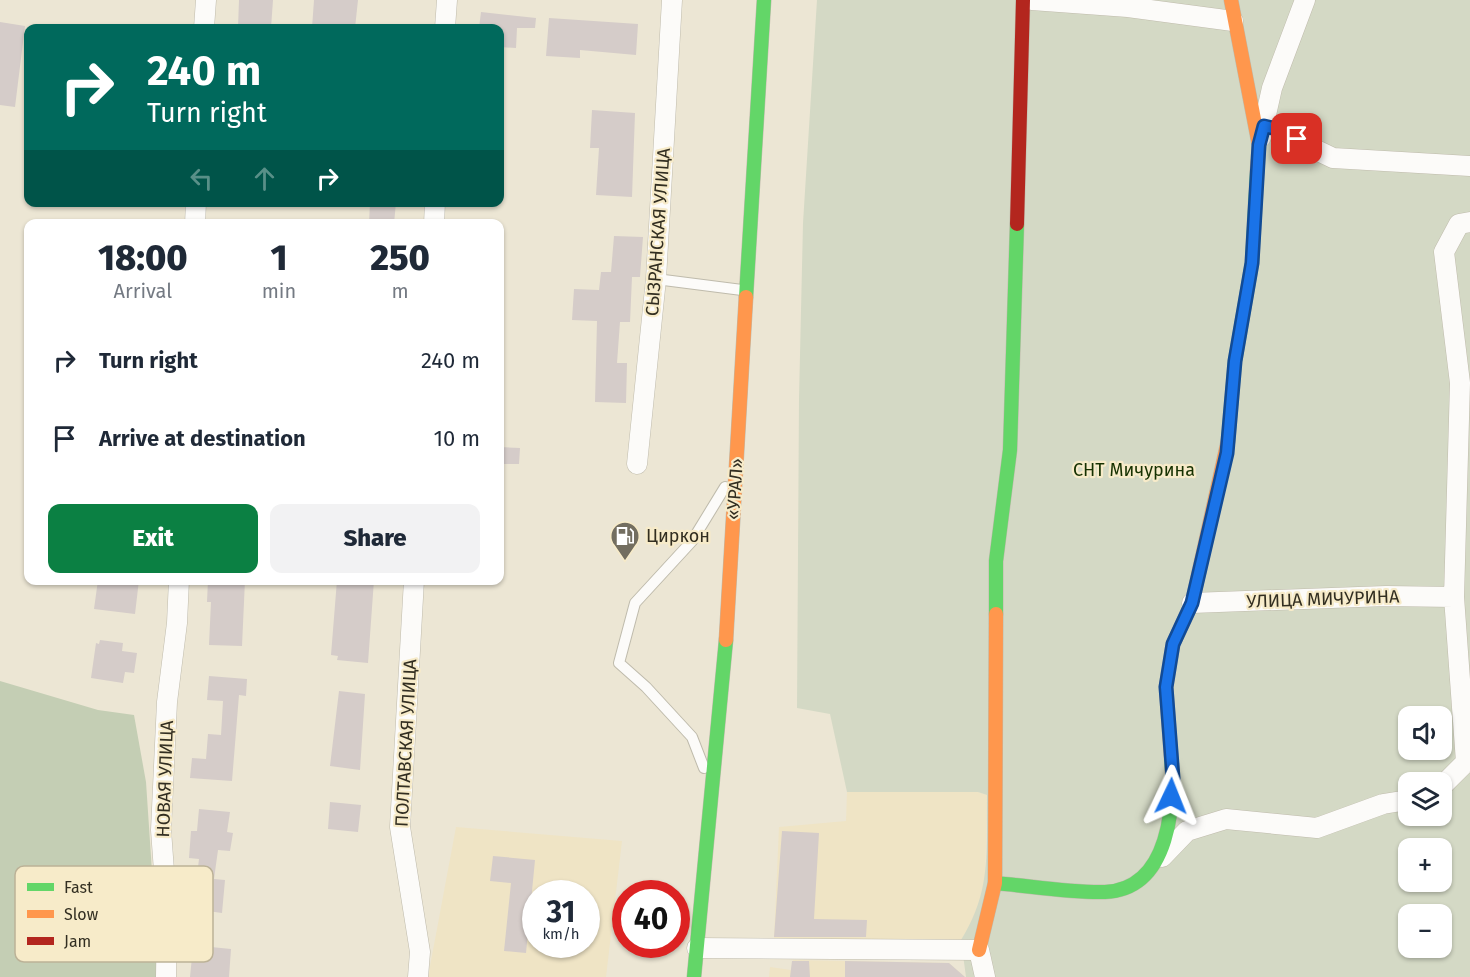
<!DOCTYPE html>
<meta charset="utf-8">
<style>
:root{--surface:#fff;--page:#f2f2f3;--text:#1f2937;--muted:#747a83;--accent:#0b8043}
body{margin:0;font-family:"Fira Sans",sans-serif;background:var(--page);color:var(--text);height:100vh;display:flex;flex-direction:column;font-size:22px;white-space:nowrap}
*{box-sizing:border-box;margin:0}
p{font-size:20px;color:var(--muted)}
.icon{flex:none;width:33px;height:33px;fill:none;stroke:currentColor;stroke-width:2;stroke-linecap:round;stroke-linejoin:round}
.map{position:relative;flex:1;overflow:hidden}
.sheet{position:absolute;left:24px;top:219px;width:480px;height:366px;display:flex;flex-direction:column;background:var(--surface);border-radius:12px;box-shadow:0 2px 4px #0004}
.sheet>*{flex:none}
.top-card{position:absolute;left:24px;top:24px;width:480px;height:183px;border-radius:12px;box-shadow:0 2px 4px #0004;background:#00695c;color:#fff;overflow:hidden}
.controls{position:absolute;left:1398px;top:706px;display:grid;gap:12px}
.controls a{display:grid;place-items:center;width:54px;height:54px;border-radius:12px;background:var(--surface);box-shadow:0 2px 4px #0004;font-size:30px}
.speed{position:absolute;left:522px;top:880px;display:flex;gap:12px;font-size:30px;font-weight:700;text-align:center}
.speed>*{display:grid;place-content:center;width:78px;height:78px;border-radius:50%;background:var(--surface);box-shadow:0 2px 4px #0004;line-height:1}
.speed small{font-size:15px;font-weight:400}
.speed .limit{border:9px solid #d22;background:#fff;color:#111}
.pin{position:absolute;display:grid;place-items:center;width:51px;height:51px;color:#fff;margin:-26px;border-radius:12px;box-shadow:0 3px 9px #0006}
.me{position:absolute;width:66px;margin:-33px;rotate:2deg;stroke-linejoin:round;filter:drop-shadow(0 0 4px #0008)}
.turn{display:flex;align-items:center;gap:21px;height:126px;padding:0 24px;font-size:27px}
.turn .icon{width:78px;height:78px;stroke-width:2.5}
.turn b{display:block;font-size:42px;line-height:51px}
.lanes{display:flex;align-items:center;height:57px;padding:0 24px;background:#0003;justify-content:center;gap:30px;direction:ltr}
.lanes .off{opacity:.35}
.eta{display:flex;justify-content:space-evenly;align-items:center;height:102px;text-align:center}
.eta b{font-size:36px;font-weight:800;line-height:42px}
.button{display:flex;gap:12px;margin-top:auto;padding:12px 24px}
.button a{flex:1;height:69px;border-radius:12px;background:var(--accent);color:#fff;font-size:24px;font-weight:800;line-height:69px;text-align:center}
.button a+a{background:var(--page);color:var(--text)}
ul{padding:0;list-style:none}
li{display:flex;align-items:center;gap:18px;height:78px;padding:0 24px}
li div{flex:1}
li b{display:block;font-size:22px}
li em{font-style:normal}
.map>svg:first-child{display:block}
</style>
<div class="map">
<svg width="1470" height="977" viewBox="0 0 1470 977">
<rect width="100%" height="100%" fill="#ece6d4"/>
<path fill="#efe4c5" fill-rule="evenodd" d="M847,792H978L987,795L985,884L975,918L961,940L774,939L779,827L846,821Z
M456,827L622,841L606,977H428ZM536,894H586V945H536Z
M793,960L949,963L965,977H769L770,967L791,970Z"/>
<path fill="#d4d9c5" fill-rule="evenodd" d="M817,0H1470V977H966L961,940C992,890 986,852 987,795L978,792H847L830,714L797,708L799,399L803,223ZM1408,717H1442V750H1408ZM1408,783H1442V816H1408ZM1408,849H1442V882H1408ZM1408,915H1442V948H1408Z"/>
<path fill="#c4ceb4" d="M0,681L98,710L134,715L146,782L159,977H0Z"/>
<path fill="#d5ccc9" d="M239,0H273L271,28H238Z
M314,0H358L355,28H312Z
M481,12L536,18L535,28H517L516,48L500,47V28H479Z
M549,18L638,24L636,55L580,50V58L546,56Z
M0,22L25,26L15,107L0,105Z
M592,110L635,113L632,197L596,195L599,148H590Z
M370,202H396L394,224H369Z
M614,236L643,237L640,277H632L630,322H620L617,363H627L626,403L595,402L597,321L572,320L574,289L599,290L601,272H611Z
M500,447L520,448L519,464H500Z
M98,580H139L135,614L94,609Z
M208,580H245L242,646L209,645L211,602H207Z
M337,580H374L368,663L337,660L338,656L331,655Z
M100,640L123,643L122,651L137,653L134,673L125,672L123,683L91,678L96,643L99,644Z
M209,676L247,679L246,696L239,695L232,781L190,778L192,758L206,759L208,734L221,735L223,701L207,700Z
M339,691L365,694L360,770L330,766Z
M330,802L361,805L358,832L328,829Z
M199,809L230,812L227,832L233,833L230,851L218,850L214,879L225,880L222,913L193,909L199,859L189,858L191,831H197Z
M782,831L819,833L814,919L867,920L866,937H774Z
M493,856L535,860L526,953L504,951L511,883L490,881Z
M211,947L231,949L229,977H190L192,957L210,958Z
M792,961H809L810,977H790Z
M845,961L949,963L965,977H845Z"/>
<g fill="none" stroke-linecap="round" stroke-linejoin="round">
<g stroke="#bfbbac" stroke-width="12">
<path id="lane" d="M656,279L742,290
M704,768L692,737L646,687L619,663L635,603L692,541L725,487"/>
</g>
<g stroke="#bfbbac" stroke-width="21">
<path id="street" d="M1032,0L1128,7L1233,21
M204,28L206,0
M445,28L447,0
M1264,126L1286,131L1308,146L1333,158L1470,166
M1261,137L1272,88L1305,0
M1470,222L1459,224L1444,252L1460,383L1454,597L1466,762L1470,761
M195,224L196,202
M434,224L435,202
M637,464L656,279L672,0
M414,580L400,827L420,952L418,977
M1192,603L1386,596L1454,597
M1442,786L1466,762
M1162,857L1187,831L1226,819L1317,828L1383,804L1408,800
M697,948L979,950L985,977
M166,977L167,912L161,830L167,702L177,623L179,580"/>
</g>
<g stroke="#bfbbac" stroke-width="15">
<path id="fast" d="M746,297L764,0
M1228,441L1235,361L1252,263L1257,172
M996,614V561L1010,450L1017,224
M995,883C1031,886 1069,893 1105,892C1171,889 1175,803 1171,755
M694,977L726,640"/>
</g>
<g stroke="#bfbbac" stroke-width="15">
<path id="slow" d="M1231,0L1259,145L1257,172
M726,640L746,297
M1171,755L1166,687L1173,644L1192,603L1228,441
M979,950L995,883L996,614"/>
</g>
<g stroke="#bfbbac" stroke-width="15">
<path id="jam" d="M1017,224L1023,0"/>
</g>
<use href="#lane" stroke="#fcfbf9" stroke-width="10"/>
<use href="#street" stroke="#fcfbf9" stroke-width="20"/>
<use href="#fast" stroke="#63d668" stroke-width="14"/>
<use href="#slow" stroke="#ff974d" stroke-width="14"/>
<use href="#jam" stroke="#b3261e" stroke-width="14"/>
</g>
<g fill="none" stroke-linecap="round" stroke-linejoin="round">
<g stroke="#114b97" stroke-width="15">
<path id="route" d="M1171,796L1173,778L1166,687L1173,644L1192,603L1227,453L1235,361L1252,263L1259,145L1264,126L1286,131L1297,139"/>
</g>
<use href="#route" stroke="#1a73e8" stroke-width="10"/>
</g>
<defs>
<g id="fuel-pin" transform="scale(1.5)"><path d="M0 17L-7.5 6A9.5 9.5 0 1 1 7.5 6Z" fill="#736e60" stroke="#f7ebc9"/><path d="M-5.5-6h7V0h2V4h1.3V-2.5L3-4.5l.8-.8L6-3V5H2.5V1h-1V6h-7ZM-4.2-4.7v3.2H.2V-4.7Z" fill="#fff"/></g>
</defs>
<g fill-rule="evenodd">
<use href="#fuel-pin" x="625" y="536"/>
</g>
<g text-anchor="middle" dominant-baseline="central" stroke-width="4.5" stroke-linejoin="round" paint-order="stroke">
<g font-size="18" fill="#322e21" stroke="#f7ebc9">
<text transform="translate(658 232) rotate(-86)">СЫЗРАНСКАЯ УЛИЦА</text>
<text transform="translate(735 489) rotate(-86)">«УРАЛ»</text>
<text transform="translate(1323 599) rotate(-2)">УЛИЦА МИЧУРИНА</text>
<text transform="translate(406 743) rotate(-87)">ПОЛТАВСКАЯ УЛИЦА</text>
<text transform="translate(165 779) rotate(-88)">НОВАЯ УЛИЦА</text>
</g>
<g font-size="18" fill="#163100" stroke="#f7ebc9">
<text x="1134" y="470">СНТ Мичурина</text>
</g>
<g font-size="18" fill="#322e21" stroke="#f7ebc9" text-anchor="start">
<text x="646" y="536">Циркон</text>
</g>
</g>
<rect x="15" y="866" width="198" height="96" rx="9" fill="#f7ebc9" stroke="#bcb297" stroke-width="1.5"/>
<rect x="27" y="883" width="27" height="8" fill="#63d668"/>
<rect x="27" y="910" width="27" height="8" fill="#ff974d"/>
<rect x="27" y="937" width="27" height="8" fill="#b3261e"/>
<g font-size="16" fill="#322e21">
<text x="64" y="893">Fast</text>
<text x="64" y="920">Slow</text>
<text x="64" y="947">Jam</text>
</g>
</svg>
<div class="controls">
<a><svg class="icon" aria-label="sound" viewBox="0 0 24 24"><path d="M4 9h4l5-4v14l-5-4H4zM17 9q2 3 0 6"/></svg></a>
<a><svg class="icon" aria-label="layers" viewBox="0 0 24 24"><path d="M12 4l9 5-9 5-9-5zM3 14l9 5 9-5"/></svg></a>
<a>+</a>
<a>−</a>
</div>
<div class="speed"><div>31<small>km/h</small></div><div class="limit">40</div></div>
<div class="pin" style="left:1297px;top:139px;background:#d93025"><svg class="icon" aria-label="arrive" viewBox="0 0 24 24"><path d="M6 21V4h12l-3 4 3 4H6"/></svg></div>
<svg class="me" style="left:1171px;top:796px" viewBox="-20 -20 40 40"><path d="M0-17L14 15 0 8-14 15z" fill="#1a73e8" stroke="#fff" stroke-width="4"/></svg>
<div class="top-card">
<div class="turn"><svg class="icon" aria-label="right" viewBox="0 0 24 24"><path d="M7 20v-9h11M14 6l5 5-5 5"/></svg><div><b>240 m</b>Turn right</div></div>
<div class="lanes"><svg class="icon off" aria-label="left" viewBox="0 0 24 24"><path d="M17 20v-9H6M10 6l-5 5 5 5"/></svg><svg class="icon off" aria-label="ahead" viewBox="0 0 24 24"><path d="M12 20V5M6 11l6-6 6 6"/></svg><svg class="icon" aria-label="right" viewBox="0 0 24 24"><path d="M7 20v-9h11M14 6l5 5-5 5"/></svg></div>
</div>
<section class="sheet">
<div class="eta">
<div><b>18:00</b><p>Arrival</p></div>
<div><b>1</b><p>min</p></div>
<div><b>250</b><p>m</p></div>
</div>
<ul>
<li><svg class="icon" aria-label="right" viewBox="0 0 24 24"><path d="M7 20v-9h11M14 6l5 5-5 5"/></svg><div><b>Turn right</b></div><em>240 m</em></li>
<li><svg class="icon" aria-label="arrive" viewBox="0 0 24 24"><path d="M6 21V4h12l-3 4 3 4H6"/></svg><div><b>Arrive at destination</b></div><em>10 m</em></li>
</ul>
<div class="button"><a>Exit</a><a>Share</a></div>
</section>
</div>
